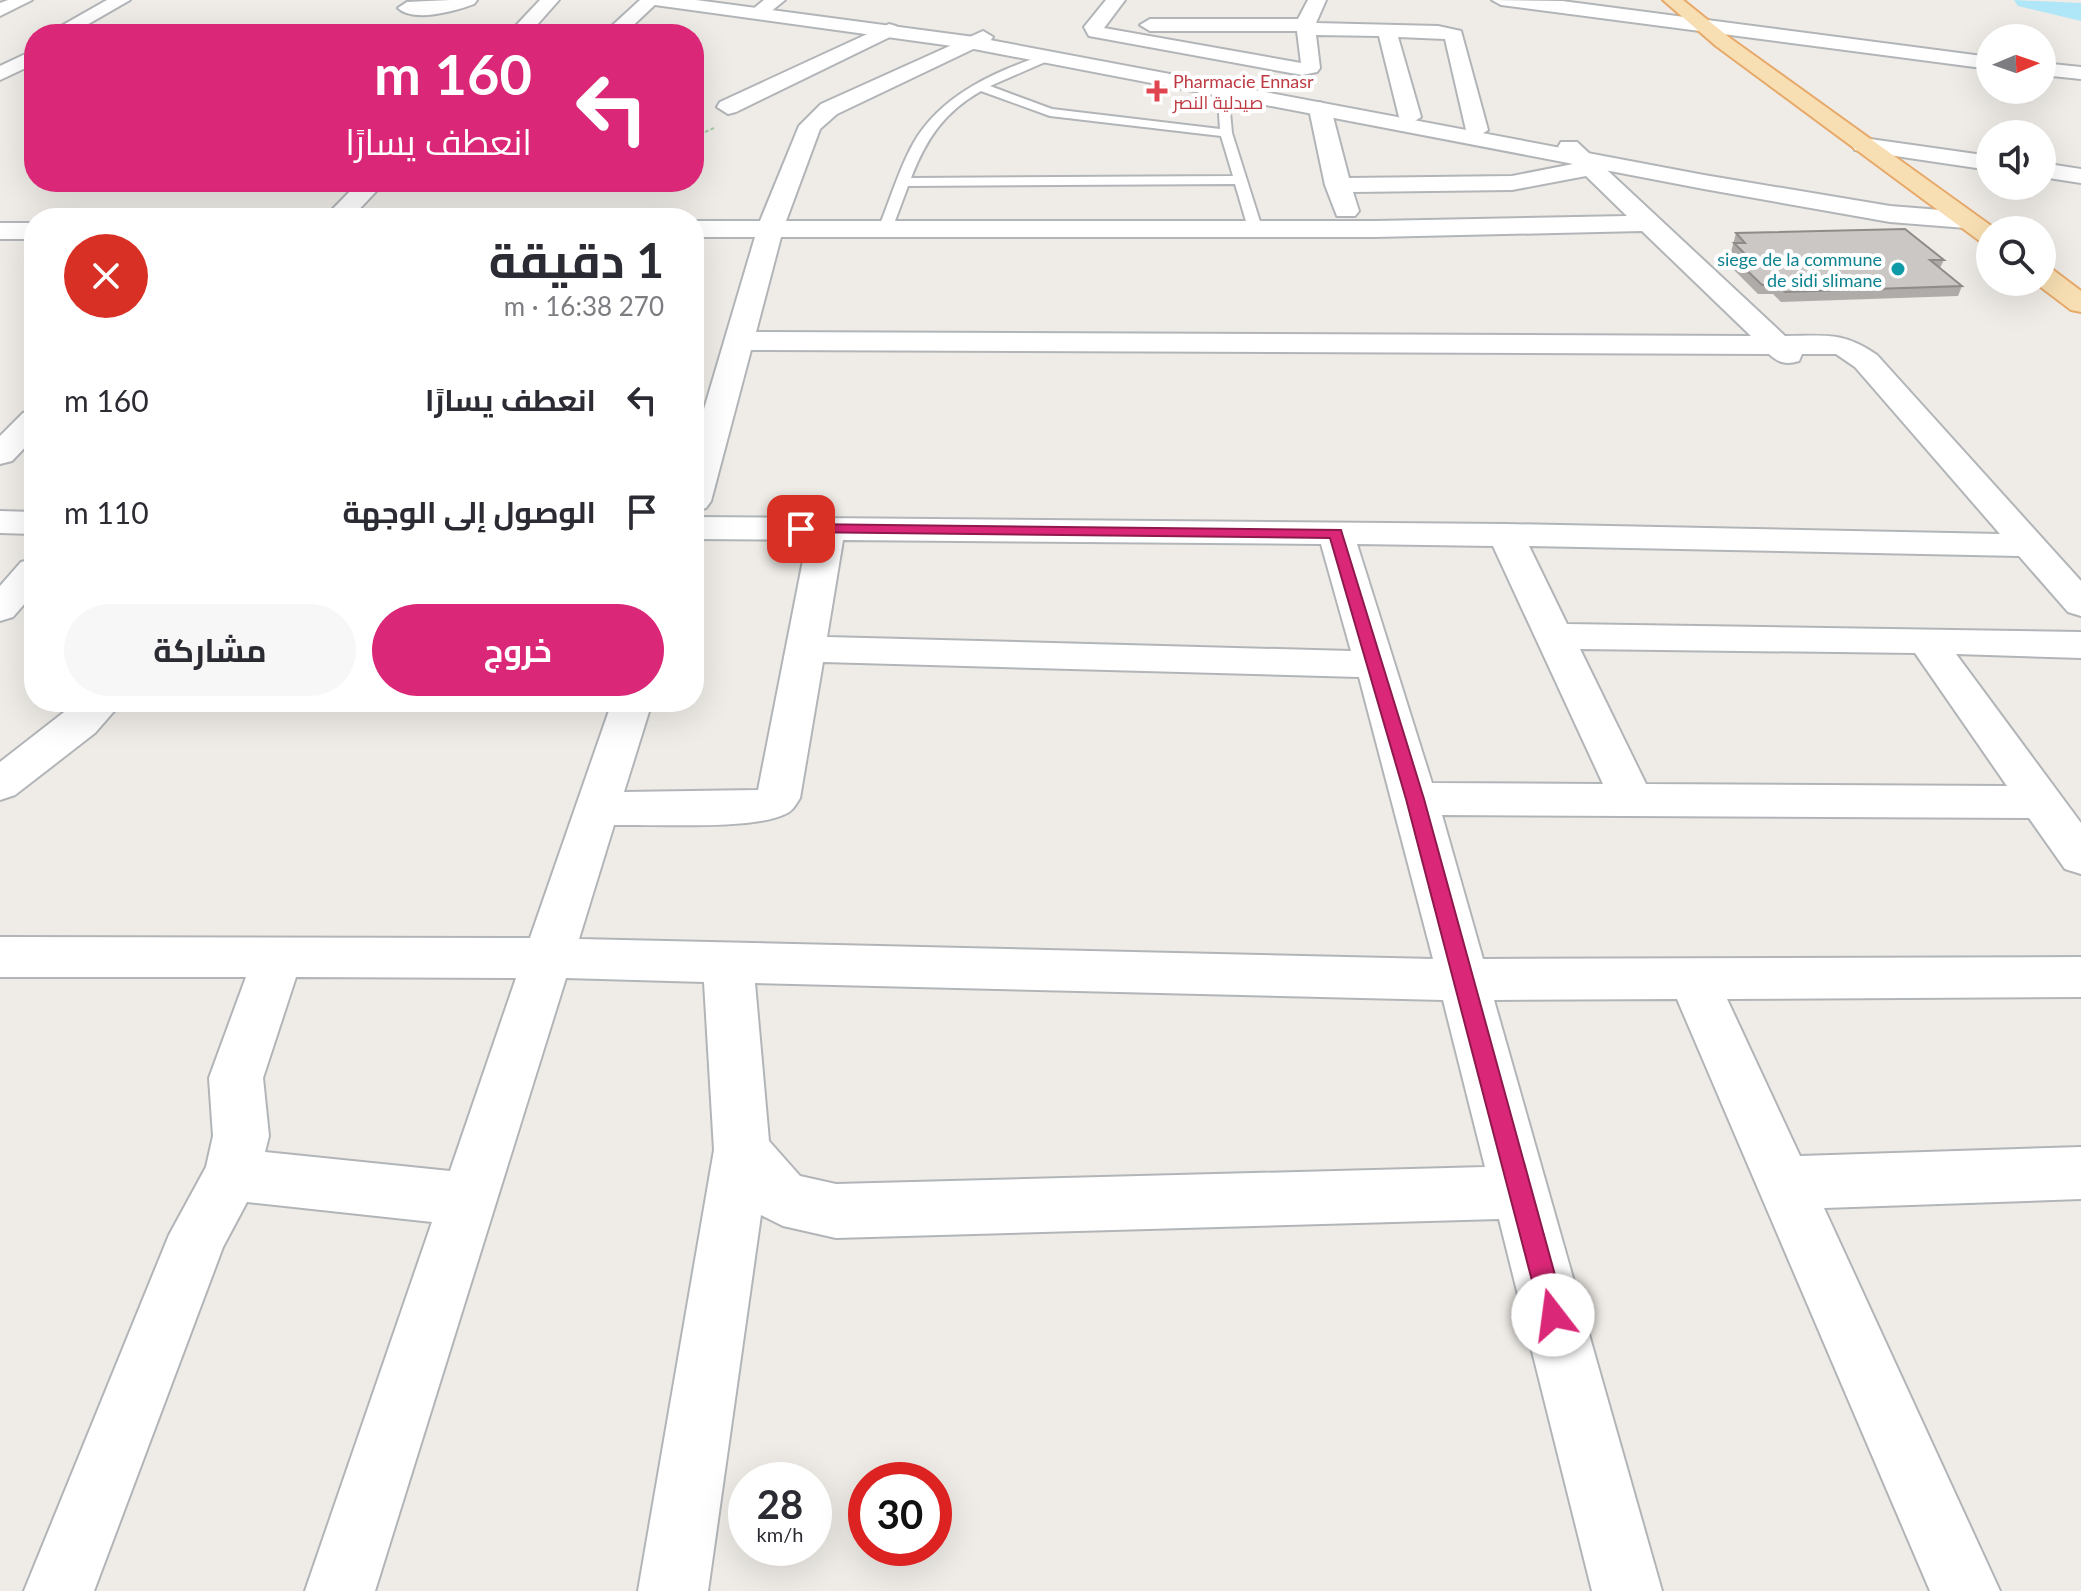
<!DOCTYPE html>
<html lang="ar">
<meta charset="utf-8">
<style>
:root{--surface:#fff;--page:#f7f7f7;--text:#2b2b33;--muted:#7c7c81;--accent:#db2777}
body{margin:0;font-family:Lato,Cairo,sans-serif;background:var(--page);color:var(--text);direction:rtl;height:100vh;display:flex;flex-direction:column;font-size:30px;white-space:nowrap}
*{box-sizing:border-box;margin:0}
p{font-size:26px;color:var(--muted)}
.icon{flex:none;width:44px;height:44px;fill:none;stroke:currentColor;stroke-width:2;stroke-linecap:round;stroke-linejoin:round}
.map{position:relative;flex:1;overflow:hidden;direction:ltr}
.panel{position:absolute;left:24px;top:208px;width:680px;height:504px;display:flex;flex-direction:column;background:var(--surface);border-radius:32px;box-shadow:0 8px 32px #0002;direction:rtl}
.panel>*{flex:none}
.hud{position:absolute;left:24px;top:24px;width:680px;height:168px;border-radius:32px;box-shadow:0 8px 32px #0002;direction:rtl;background:#db2777;color:#fff;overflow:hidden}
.needle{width:52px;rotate:88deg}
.fabs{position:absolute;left:1976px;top:24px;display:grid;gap:16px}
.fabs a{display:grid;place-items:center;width:80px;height:80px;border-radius:50%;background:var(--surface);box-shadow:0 8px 32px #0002;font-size:40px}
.speed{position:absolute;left:728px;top:1462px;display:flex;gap:16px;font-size:40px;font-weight:700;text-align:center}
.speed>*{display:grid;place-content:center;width:104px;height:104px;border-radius:50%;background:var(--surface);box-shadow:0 8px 32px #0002;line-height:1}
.speed small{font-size:20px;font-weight:400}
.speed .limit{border:12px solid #d22;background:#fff;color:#111}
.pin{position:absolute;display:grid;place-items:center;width:68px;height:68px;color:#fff;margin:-34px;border-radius:16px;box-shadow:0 4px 12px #0006}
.me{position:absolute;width:88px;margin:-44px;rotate:345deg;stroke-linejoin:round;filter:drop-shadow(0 0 6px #0008)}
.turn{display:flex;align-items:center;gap:28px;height:168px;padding:0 40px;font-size:36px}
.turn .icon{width:104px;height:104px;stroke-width:2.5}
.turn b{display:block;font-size:56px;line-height:68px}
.round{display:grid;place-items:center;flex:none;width:84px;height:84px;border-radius:42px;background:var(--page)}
.headline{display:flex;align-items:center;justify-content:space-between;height:136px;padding:0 40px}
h1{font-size:48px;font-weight:700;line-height:60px}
.button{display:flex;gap:16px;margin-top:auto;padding:16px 40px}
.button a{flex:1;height:92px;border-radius:48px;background:var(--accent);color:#fff;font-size:32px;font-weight:700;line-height:92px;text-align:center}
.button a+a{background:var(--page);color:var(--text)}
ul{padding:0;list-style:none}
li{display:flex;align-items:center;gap:24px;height:112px;padding:0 40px}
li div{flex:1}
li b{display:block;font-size:30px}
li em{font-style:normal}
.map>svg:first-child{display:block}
</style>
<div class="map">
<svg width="2081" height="1591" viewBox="0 0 2081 1591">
<rect width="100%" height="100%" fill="#efece7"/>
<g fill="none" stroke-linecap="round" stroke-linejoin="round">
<path fill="#afe7f8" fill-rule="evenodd" d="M2014,0L2081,3V21L2018,6Z"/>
<g stroke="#b2b5b8" stroke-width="4">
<path id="service" d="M1048,54L1052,55V59L990,86L1052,109L1220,129L1217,83L1227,81L1232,133L1262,228L1260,231L1248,228L1235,184L908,186L892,229L880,232L878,229C890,201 898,171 913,144C940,95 997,70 1048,54ZM981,91L1050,116L1221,136L1233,176L911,178C926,139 944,112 981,91Z"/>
</g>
<g stroke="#b2b5b8" stroke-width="4">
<path id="minor" d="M8,0H32L0,16V3Z
M107,0H130L71,34H47Z
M451,0H477L474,4C456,11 413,23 398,8L407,2Z
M540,0H559L529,34H508Z
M640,0H660L624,34H603Z
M764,0H785L764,17H750L748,13Z
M1106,0H1125L1104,28L1301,63L1297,31H1150L1140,25L1150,19H1298L1308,0H1326L1316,23L1438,26L1461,31L1488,130L1477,137L1466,130L1445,39L1398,37L1421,117L1410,124L1399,117L1379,36L1316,35L1320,68L1317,72L1302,75L1089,36L1084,27Z
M889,24L896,26L899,30L896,34L736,112L728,114L717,107L720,102Z
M983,31L993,37L990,41L837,114L820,129L786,221H1375L1627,216L1586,176L1512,190L1353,192L1359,211L1355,216H1337L1325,185L1309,109L1320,102L1331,109L1349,178L1512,176L1573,164L1558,147L1561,142H1577L1785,336C1825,336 1842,331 1877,355L2081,581V616L2068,612L2019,556L1529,546L1567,624L2081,632V658L1956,654L2081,823V874L2065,869L2029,818L1442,815L1483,959L2081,957V997L1727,999L1800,1156L2081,1147V1199L1824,1208L2000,1591H1930L1677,999L1494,1000L1662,1591H1592L1499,1219L836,1238L783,1226L761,1215L708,1591H638L714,1150L704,982L566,978L375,1591H305L432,1222L247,1202L223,1247L94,1591H24L169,1235L206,1167L213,1136L209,1078L246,977H0V937L530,938L612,702H652L624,792L758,790L807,540L694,539V517L1506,524L2000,534L1855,367L1836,354H1802L1799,361C1786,365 1779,363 1769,354L751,350L711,501L706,508L694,511V443L755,237H694V221H760L799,126L821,104ZM1642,231L1751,336L756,332L781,237H1375ZM843,540L1321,544L1351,651L827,637ZM1357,544L1493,546L1603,784L1432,783ZM1580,649L1915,653L2007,786L1646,784ZM823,662L1359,677L1433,959L579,939L614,825C654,824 750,830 783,815C792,812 795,806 800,798ZM296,977L516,978L450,1171L265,1152L269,1136L263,1078ZM755,983L1443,1000L1485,1167L836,1184L800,1176L769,1141Z
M34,50V64L0,80V66Z
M1863,138L1990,156V170L1855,150L1852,145L1855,140Z
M2042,163L2081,169V183L2042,177Z
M359,182H385L351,218H324Z
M0,223H34V239H0Z
M34,410V438L12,461L0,464V436L23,413Z
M0,511L34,512V534L0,533Z
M34,559V593L13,617L0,621V586L21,562Z
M77,702H122L95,733L15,795L0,800V762Z"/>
</g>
<g stroke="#b2b5b8" stroke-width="4">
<path id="tertiary" d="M646,0H696L974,37L1704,175L1890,206L1966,212L1975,215L1979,220L1975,225L1966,228L1890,222L1704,189L974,49L655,5Z"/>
</g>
<g stroke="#b1b5b8" stroke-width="4">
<path id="secondary" d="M1492,0L1562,1L1990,57V69L1501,5Z
M2042,63L2081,67V79L2042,75Z"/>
</g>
<g stroke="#e6a96a" stroke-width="4">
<path id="primary" d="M1663,0H1683L1730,38L1997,230H1990V245L1981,242L1716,46Z
M2042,267L2052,269L2081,291V312L2071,310L2034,282H2042Z"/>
</g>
<path stroke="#a4cca7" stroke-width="2" stroke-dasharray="4 2" stroke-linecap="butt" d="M694,137L714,128"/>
<path stroke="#a4cca7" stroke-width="3" stroke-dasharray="5 2" stroke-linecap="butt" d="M404,185L483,182"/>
<use href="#service" fill="#fff" fill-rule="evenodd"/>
<use href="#minor" fill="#fff" fill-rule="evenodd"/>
<use href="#tertiary" fill="#fff" fill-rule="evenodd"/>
<use href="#secondary" fill="#fff" fill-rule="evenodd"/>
<use href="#primary" fill="#f8dfb3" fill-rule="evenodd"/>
</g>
<path fill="#afaba9" d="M1736,233L1944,260L1940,268L1962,286L1958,296L1781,302L1773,294H1758L1728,264L1731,255L1733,254L1731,252Z"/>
<path fill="#cbc7c4" stroke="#8e8b89" stroke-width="2" d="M1905,229L1944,260H1930L1962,286L1785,292L1777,284L1762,285L1731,255L1745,254L1734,243H1745L1736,233Z"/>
<path fill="#db2777" stroke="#8e194d" stroke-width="2" d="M801,524L1341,530L1424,799L1566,1315L1562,1324L1553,1327L1544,1324L1541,1315L1406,799L1330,538L795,532V526Z"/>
<path fill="#e0444e" stroke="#fff" stroke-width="3" d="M1153 79h8v8h8v8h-8v8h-8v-8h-8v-8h8z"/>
<circle fill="#0f9aa8" stroke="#fff" stroke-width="3" cx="1898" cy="269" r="8"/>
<g text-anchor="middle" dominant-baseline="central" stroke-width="8" stroke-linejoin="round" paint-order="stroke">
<g font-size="18" fill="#be3a42" stroke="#fff" text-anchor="start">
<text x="1173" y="81">Pharmacie Ennasr<tspan x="1173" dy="21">صيدلية النصر</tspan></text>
</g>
<g font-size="18" fill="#0d838f" stroke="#fff" text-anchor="end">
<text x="1882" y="259">siege de la commune<tspan x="1882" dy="21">de sidi slimane</tspan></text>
</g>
</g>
</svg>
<div class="fabs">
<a><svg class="needle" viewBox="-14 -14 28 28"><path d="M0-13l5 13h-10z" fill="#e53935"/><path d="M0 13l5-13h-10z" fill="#7c7c81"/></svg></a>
<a><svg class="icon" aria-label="sound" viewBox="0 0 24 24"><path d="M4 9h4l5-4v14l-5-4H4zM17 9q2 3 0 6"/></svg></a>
<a><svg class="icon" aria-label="search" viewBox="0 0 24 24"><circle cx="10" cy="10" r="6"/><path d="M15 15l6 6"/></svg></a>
</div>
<div class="speed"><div>28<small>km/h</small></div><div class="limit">30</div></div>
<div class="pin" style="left:801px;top:529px;background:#d93025"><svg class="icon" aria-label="arrive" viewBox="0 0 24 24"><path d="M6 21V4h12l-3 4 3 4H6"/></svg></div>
<svg class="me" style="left:1553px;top:1315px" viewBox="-20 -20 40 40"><circle r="19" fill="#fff"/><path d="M0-13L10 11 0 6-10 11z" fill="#db2777"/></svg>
<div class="hud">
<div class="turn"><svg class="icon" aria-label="left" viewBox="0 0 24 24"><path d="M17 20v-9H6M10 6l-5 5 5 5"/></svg><div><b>160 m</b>انعطف يسارًا</div></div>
</div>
<section class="panel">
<div class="headline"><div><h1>1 دقيقة</h1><p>270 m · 16:38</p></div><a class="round" style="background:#d93025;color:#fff"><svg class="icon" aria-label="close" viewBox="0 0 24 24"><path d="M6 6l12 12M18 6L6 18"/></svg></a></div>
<ul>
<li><svg class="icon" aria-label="left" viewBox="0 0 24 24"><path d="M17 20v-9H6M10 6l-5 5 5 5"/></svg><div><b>انعطف يسارًا</b></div><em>160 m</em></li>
<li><svg class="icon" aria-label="arrive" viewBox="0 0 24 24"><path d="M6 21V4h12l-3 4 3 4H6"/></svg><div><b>الوصول إلى الوجهة</b></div><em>110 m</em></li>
</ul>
<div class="button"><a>خروج</a><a>مشاركة</a></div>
</section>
</div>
